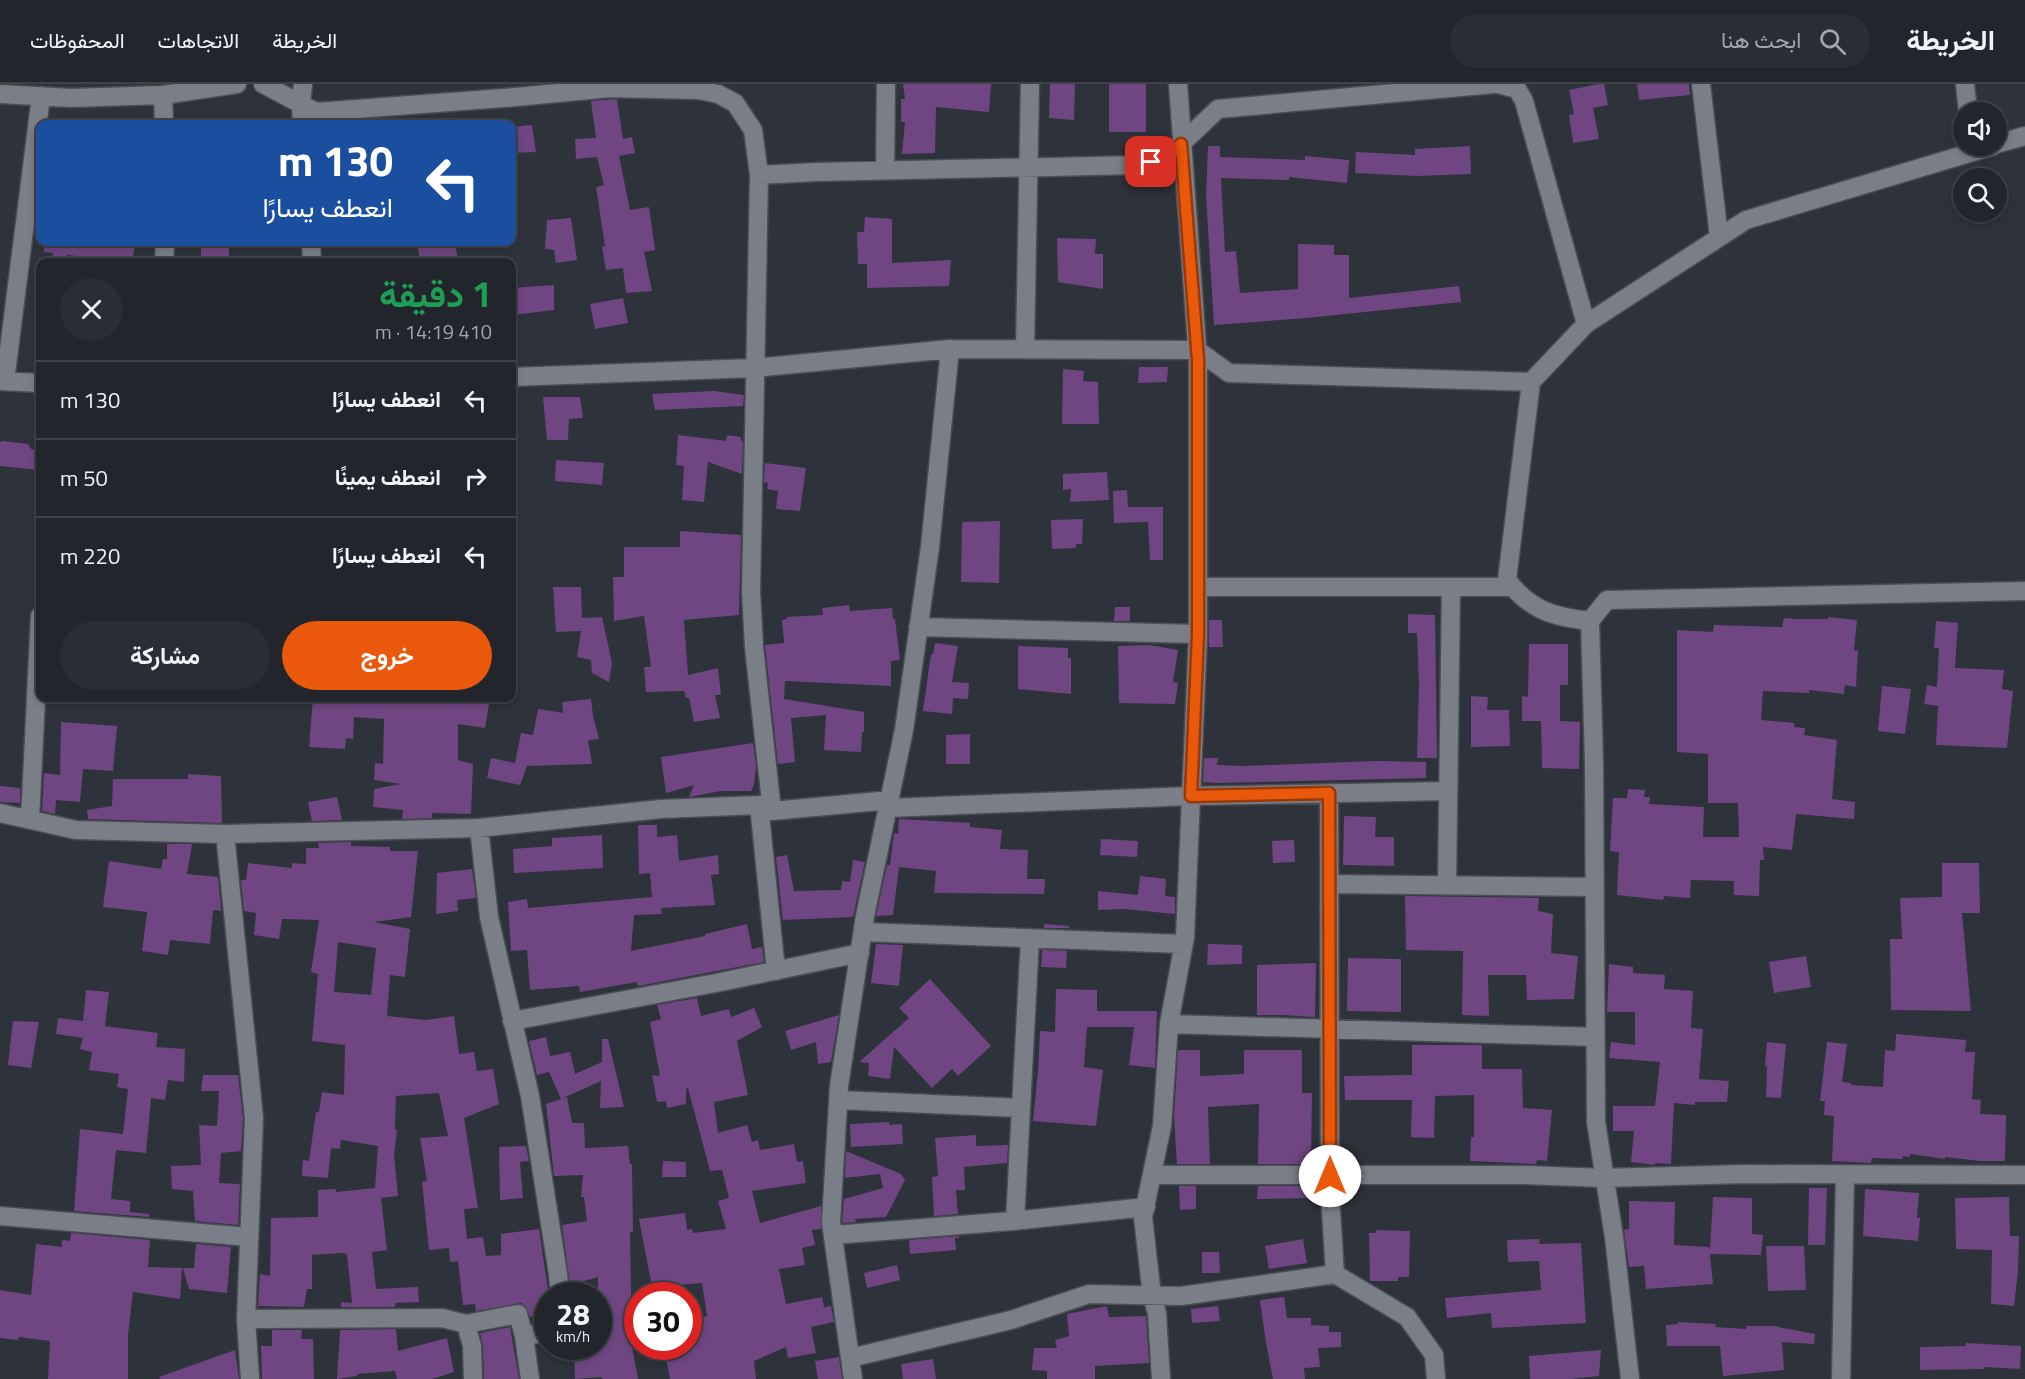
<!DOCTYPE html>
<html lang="ar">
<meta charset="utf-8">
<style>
:root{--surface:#22262c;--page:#2a2e34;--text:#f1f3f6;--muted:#a2a5a9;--line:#3f4348;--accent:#ea580c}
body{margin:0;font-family:"Titillium Web",Vazirmatn,sans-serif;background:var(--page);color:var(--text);direction:rtl;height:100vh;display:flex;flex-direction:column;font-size:22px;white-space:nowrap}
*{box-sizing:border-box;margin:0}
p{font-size:20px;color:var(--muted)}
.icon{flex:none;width:33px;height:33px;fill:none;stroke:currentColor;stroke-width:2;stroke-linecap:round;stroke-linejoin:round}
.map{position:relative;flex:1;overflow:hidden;direction:ltr}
.panel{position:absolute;left:36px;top:174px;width:480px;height:444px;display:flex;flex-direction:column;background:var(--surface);border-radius:12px;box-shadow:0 3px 9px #0003,0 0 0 2px var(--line);direction:rtl}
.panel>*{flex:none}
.hud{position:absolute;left:36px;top:36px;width:480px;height:126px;border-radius:12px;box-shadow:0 3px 9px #0003,0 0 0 2px var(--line);direction:rtl;background:#1a4fa0;color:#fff;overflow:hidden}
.tools{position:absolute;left:1953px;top:18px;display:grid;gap:12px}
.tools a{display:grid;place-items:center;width:54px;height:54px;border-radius:50%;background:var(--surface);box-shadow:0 3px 9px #0003,0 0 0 2px var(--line);font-size:30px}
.speed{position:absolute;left:534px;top:1198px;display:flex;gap:12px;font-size:30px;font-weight:700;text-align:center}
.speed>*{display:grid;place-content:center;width:78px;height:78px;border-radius:50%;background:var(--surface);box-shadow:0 3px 9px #0003,0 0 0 2px var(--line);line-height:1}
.speed small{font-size:15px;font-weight:400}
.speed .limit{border:9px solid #d22;background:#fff;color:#111}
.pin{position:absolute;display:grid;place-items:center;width:51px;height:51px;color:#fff;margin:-26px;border-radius:12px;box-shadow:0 3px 9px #0006}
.me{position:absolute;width:66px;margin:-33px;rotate:0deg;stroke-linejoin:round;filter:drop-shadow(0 0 4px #0008)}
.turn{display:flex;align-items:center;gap:21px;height:126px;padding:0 24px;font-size:27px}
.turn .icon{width:78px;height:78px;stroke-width:2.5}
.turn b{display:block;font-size:42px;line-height:51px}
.round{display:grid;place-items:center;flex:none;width:63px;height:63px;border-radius:32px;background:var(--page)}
.overview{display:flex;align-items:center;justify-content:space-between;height:102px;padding:0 24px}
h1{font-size:36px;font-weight:700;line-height:45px;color:#1e9e55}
.action{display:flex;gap:12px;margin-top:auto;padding:12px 24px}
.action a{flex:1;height:69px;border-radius:36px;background:var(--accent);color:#fff;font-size:24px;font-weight:700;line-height:69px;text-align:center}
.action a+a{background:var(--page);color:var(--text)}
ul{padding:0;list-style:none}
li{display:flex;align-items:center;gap:18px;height:78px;padding:0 24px;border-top:2px solid var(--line)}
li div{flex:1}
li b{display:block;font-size:22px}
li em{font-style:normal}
header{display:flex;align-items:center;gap:36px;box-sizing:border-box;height:84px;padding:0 30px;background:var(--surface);border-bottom:2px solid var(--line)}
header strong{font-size:28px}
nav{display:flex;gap:33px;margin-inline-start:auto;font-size:21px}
.search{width:420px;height:54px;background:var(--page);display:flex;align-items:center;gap:15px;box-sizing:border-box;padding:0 21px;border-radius:33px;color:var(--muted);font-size:22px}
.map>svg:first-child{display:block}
</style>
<header>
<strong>الخريطة</strong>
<div class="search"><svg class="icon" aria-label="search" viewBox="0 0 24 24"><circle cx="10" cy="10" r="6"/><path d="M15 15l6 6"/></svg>ابحث هنا</div>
<nav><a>الخريطة</a><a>الاتجاهات</a><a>المحفوظات</a></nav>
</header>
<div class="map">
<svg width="2025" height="1295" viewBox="0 0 2025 1295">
<rect width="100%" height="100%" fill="#2e323a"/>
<path fill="#6f4682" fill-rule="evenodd" d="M903,0H991L989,28L936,23L935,69L902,70L905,38H901V15H905Z
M1050,0H1075L1074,36L1049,34Z
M1109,0H1146V48H1109Z
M1599,0H1604L1608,21L1593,24L1599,55L1573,59L1569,31L1574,30L1569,6Z
M1637,0H1689L1690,11L1639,16Z
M617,15L623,55L632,53L635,69L619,72L630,126L649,123L655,166L644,168L652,207L626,209L623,184L606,186L602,163L605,162L596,103L604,101L597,73L576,75L575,55L596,54L591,17Z
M532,41L536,68L512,69V43Z
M1208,62H1220V73L1305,76V72L1349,76L1347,99L1289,93V96L1221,94L1225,168L1236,167L1240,209L1298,205V160L1334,161V171H1349V214L1459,202L1461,218L1307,234L1214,241L1206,113Z
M1470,62L1471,90L1416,92L1355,89L1356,68L1415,71V65Z
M865,133L892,135V179L951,176L949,202L867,204V180H858L857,148H864Z
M571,134L577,176L556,179L554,166L545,165L547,136Z
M1057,154L1096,155L1095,170H1103V205L1058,198Z
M44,158H135L133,174L127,173L126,178H97V174L67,171V177L52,175L53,169L44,168Z
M201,158H229V178H201Z
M425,158H455L458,178H420L417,159Z
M554,201V226L512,231V204Z
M623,214L628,239L595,245L590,220Z
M1139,283H1168L1167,298L1138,299Z
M1063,285L1084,287L1083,297L1098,298L1099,340H1062Z
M714,307L744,311L743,322L655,326L652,310Z
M543,313H580L583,334L569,335L568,356H547Z
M678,351L726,357L727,351L740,353L743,360L742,390L708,378L704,418L682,416L684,382L676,381Z
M3,357L28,360L31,365L40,367V386L0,382V358Z
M556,376L604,379L602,401L555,397Z
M765,379L806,384L800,427L776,425L778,407L767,405L768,399L764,398Z
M1107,388L1109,416L1070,418L1071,405L1063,406V390Z
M1127,406L1128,423H1163V476H1150L1148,438L1114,439L1113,407Z
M1083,435L1082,460H1076V464L1052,465L1051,436Z
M1000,437L999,499L961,498L962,438Z
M680,447L741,451L739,531L684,536L688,591L718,584L721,611H715L720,634L694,638L689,614H686L684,607L646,608L644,583H651L644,532L614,537L613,493H624V463H680Z
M553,503H581L582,534L602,533L612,579L609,598L592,589L591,576L577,573L581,547L556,548Z
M849,521L850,527L892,524L893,535H895L900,576L891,577V602L785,597L784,615L864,628V648H862L861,668L824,666L826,631L791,634L795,678L778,680L765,561L784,559L782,536L787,535V533L823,531L822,524Z
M1115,523H1130V537H1114Z
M1408,530L1435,531L1437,674H1417L1419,600L1417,549H1408Z
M1828,533L1857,536L1854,566L1858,567L1856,603L1845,601L1844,610L1809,606V609L1763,607L1761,636L1794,639V643L1805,644L1804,651L1837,656L1832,715L1855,718L1854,735L1796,730L1792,766L1763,763L1764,776H1760L1759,812L1734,811V797L1691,796L1690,814L1664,812L1663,816L1617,811L1619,768L1610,767L1613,714H1627L1628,705L1645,706L1644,713H1650L1649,720L1704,723L1703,753H1739L1738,719H1708V670L1677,668V546L1713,548L1714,541L1782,543L1784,534L1797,535H1828Z
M1209,536H1222L1223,563H1209Z
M1936,537L1958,539L1955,584L2004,586L2002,605L2013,607L2007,664L1936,661L1938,622L1924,620L1927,601L1937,603L1939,564H1934Z
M935,559L958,562L952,598L969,599L968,615L953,614L952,630L923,627L931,570H933Z
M1529,560H1568V601H1560V637L1580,638L1579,685L1542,684L1541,637H1522V612L1528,613Z
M1149,561L1178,566L1173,598L1178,599L1175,620L1119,619L1118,562Z
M1018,562L1068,564V574H1071V610L1018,605Z
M1882,602L1911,605L1905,650L1878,647Z
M1471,612L1488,613L1487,626H1509L1510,662L1471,663Z
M313,614L385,616V614H451L466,616V614H490L485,644L458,640V676L473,680L471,730L432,729V734L402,735L403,726L373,723L374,705L401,700L374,696L375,679L383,680L384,635L354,633L353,655L346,654L345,665L309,663Z
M591,615L593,632L599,655L588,656L592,680L525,682H527L520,701L487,694L491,674L515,679L521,649L533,651L538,625L563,629L562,618Z
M61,638L117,642L113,687L83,685L80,718L56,716L55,730L42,727L44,689L60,691Z
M970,650V680H946V651Z
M753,659L756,682L754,701L751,707H721L689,713L694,701L666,709L661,673Z
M1204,674H1218L1217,681L1242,682L1377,677L1426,678V694L1217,699L1203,698Z
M188,690L221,692L222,739L88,735L87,726L112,722L113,695H188Z
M0,702L20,704V719L0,718Z
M337,713L342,736L312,737L308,718Z
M1344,732L1376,733L1375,753H1394V782L1343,781Z
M899,735L970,739V743L1002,746L1000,765L1028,766L1027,795H1045L1044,810L934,809L936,787L899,783L893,831L876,832L887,781H890L894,749L898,750Z
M638,741H657V753L677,751L679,777L718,771L719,790L711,791L715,821L661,824L662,830L634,831L631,867L705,852V850L747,840L752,865L762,863L764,878L638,902L637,898L580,908L579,902L530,906L527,866L511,867L508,818L527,815L528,824L652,813L650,789L639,790Z
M602,751L603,784L514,789L513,765L552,762V754Z
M1101,755L1138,757L1137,773L1100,771Z
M1294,756L1295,778L1273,779L1272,757Z
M351,758V762L390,763V767H418L411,833L374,838L410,845L405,893L390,891L387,932L426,936L454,932L459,970L474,968L477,987L493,985L499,1020L464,1034L478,1124L464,1125L467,1155L483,1153L486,1172L501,1171V1150L539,1145L548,1206V1216L540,1217L542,1232L530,1233L526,1223L521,1219L476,1227L475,1220L463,1221L458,1177L450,1178L449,1164L429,1166L422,1098L427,1097L420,1054L448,1052L439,1009L396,1012L395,1045L397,1046L394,1071L398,1112L381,1114L387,1166L372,1168L376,1205L418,1203L419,1218L395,1219V1223H341V1218L352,1219L347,1170L341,1169L312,1171V1205H307L304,1223L258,1222L260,1190L270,1192L271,1134L318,1133V1106L336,1105V1108L375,1104L378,1062L341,1056L340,1065L331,1064L328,1094L302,1092L303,1076L309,1077L316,1028H319L322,1008L344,1011L345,961L312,957L318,890L311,888L319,836L282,835L279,855L254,851L256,829L244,827L241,796H246L248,779L292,784V779L306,780V764H319L318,759ZM338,858L376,864L371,911L334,908Z
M167,760H192L187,790L218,793L221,824V827L213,826L210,860L170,856L168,871L142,867L147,828L103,823L109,777L161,785L163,775H167Z
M787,771L794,807L841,806L842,797L850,798L853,776L865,778L853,833L783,836L776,773Z
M1942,779H1979L1980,829H1962L1971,927L1891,926L1890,855H1902L1900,814L1942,813Z
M472,785L476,814L457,816L458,827L436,830L437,789Z
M1140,792L1166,795L1165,812L1175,813V830L1123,825L1098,826V807L1138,811Z
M1405,812L1539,814L1538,827L1553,830L1551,869L1578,872L1574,915L1527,916L1526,891H1488L1489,932L1462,931L1463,867L1406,866Z
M1044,840L1069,842V844H1044Z
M876,860L903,861L899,902L871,899Z
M1208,860L1242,861V880L1207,881Z
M1042,866L1067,867L1066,884L1041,883Z
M1806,872L1811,903L1774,909L1769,878Z
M1348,874L1401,875V928L1347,927Z
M1316,879L1315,933L1284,931H1257V881Z
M1609,880L1633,883V889L1665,891L1664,905L1693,907L1691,944L1703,945L1699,995L1729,997L1727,1018H1695V1021L1674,1019L1671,1080L1655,1079V1081L1631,1078L1634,1047H1613V1022H1655L1660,978L1609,974L1611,958L1635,961V928H1607Z
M930,895L991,962L958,992L952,985L932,1004L894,963L890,995L868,992L869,979L859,978L909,934L899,924Z
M1056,905L1097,906V927H1157L1155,984L1129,981L1134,943H1087L1084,983L1103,986L1096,1042L1033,1037L1038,988L1040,947L1055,948Z
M86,906L109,908L105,942L158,949L156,963L185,965L184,998L168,996L165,1016L151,1014L146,1069L116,1066L111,1115L130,1117V1128L149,1130V1133L74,1127L80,1045L123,1050L128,1005L117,1003L119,990L89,986L92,968L80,965L83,954L56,950L58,934L83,937Z
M697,914L701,932L729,925L731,933L754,924L762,943L737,957L748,1011L714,1018L718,1049L747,1041L752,1058L758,1056L760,1066L794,1060L797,1078L803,1077L806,1099L752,1107L760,1139L821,1122V1145L812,1146L815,1161L802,1164L805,1181L779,1185L786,1220L822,1213L824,1223L831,1222L834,1238L811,1243L816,1269L788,1274L786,1263L754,1277L756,1295H670L664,1263H688V1250L693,1249L691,1235L707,1232L702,1199L652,1203L639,1135L685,1129L687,1146L692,1145L693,1149L726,1145L718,1117L729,1114L722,1086L710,1087L688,1004L686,1005V1020L667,1024L666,1017L657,1018L652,991L660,992L650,938L661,935L657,921Z
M839,931L831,978L818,980L816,958L791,966L785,947Z
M13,937L39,938L31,984L8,981Z
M1896,950L1966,956L1965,968H1975L1972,1015L1981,1016L1980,1030L2006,1031L2005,1077H1980L1945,1073V1075L1910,1070V1073L1903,1072L1902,1075L1872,1074L1871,1079L1832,1077L1834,1032L1824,1031L1825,1017H1820L1827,958L1847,960L1842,998L1851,999V1001L1883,1003L1885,966L1895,967Z
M546,953L550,972L570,968L575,990L602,978V955H608L624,1023L600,1024L601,997L561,1015L549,988L537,991L529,957Z
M1767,958L1786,960L1781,1014L1766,1013L1767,982H1765Z
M1412,961H1482V985H1522L1523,1024L1552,1026L1547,1077L1537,1076L1536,1080L1470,1077L1471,1053H1474V1011L1435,1012L1434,1054L1411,1053L1412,1016H1345L1344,992L1412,991Z
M1178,966H1200V992L1244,990V966H1302V1009H1312L1311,1073H1315V1080H1258L1259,1020L1208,1023L1210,1080H1177L1174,1033Z
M203,991H238L243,1034L241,1067L221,1069L219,1099L240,1100L238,1141L195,1137L193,1107L172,1105L171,1082L201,1081L199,1041L217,1042L219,1007H201Z
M567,1013L572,1039H584L585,1064L628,1062L630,1080H632L633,1148H630L632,1263L638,1295H602V1293L575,1295L574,1263H598V1193L570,1201L562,1141L587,1137L584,1113H581L583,1091L554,1092L546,1020Z
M889,1038V1041L902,1040L903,1060L851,1063L850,1040Z
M976,1051V1062L1008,1061L1007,1079L964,1083L965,1106H956L958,1130L934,1132L932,1093L938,1092L935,1054Z
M526,1062L529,1077L520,1078L523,1114L500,1116L499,1063Z
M846,1067L901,1090L905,1096L886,1133L855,1135L856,1138L842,1139L844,1115L883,1104L880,1090L845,1094Z
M663,1077L686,1078V1093H662Z
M1179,1102H1196V1125L1180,1126Z
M1258,1102H1315L1316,1114L1257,1115Z
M1809,1104H1827L1825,1161H1808Z
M1865,1105L1919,1109L1917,1134H1920L1918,1157L1863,1152Z
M1713,1113L1752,1114V1150L1763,1151L1761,1171L1710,1170L1713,1200L1646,1205L1644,1182L1629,1183L1624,1146L1629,1145V1117L1675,1118L1674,1161L1709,1163L1710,1165Z
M2009,1113L2010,1152H2019L2018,1188L2014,1222L1991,1220L1992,1166L1956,1165L1955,1114Z
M1376,1146L1410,1147L1409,1193H1398V1197H1370L1369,1149H1376Z
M71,1149L150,1156L148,1183L182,1184L180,1215L133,1208L128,1251V1295H48L50,1257L19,1253L18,1256L0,1254V1206L31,1211L36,1160L62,1163V1156L70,1157Z
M959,1152V1154H955L956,1166L910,1170L909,1156Z
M1303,1155L1307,1179L1269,1185L1265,1162Z
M1540,1155L1539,1160L1581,1159L1586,1239L1492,1244L1491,1229L1447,1234L1445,1214L1541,1206L1539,1177L1508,1178L1507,1156Z
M196,1160L231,1163L227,1209L189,1205L183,1184H194Z
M1766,1162H1804L1806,1206L1768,1207Z
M1202,1168H1219L1220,1189H1202Z
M897,1181L900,1196L867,1204L864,1189Z
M1284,1213L1287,1234H1311V1241L1329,1242V1248H1341V1263L1318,1264L1320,1283L1304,1284L1305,1295H1273L1266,1259L1260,1216Z
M1107,1222L1109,1233L1146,1232L1149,1279L1095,1282V1295H1047V1287L1032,1286L1034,1264H1057L1055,1256L1069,1252L1067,1230Z
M1218,1222L1220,1237L1192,1239L1191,1225Z
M1678,1238L1716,1240L1715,1243L1746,1245V1242H1773L1815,1250L1814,1260L1782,1258L1784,1286L1723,1292L1720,1262H1667L1666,1241L1678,1240Z
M510,1243L519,1295H484L483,1261L480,1249Z
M396,1245L398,1267L447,1254L454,1288L432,1295H397L395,1287L357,1290V1292L337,1295L340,1246Z
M272,1246H302L301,1255H313L314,1295H262L261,1262H272Z
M1966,1259L2021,1262L2020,1285L1984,1283V1285L1920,1286V1263L1966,1262Z
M235,1266L239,1295H160L159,1293Z
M1601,1266L1599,1292L1570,1295H1530L1529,1272Z
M839,1273L842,1295H818L815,1277Z
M933,1275L936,1295H903L901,1280Z"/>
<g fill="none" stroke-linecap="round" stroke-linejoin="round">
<g stroke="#4b4d55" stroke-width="21">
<path id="minor" d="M263,0L316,28L516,13L610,4L699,6L718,10L735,19L753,46L759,91L751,507L754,563L772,727
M1498,0L1517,5L1524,17L1586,240
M1701,0L1719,153
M1965,0L1968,28
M0,10L71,14L163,11L237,0
M163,11L164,40
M302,40L301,19L303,0
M1996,60L2025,52
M885,86L886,0
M759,91L817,88L1137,81L1164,76L1218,25L1494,0
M311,158L312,178
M164,178L165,158
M1025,265L1030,0
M512,293L754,284L950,265L1197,266L1229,289L1531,298L1586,240L1746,136L1993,62
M0,297L40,299
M5,297L41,12
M1531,298L1507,496C1530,526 1553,533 1590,537L1594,679L1596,1038L1614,1153L1630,1295
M1198,503H1513
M1590,537L1607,516L2025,507
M918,543L1198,550
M1329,709L1330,1110L1335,1190
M759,721L776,887
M888,724L1191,712L1448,707
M0,729L76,746L225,750L479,744L661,725L759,721L772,727L890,716
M30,736L40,532
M479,744L489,833L530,1012L558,1190L560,1212
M225,750L254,1034L246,1235L250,1295
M1329,800L1594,803
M1447,801L1451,503
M863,848L1183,860
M512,937L716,899L860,869
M1169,940L1595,953
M839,1016L1021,1024
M1152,1091H1525L1604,1094L1744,1090L2025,1091
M0,1132L249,1153
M1015,1137L1030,854
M833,1151L1012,1137L1146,1123
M246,1235L442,1234L466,1240L518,1230L524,1252
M466,1240L472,1262L473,1295
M850,1274L1011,1236L1089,1210L1181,1212L1335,1190L1407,1233L1434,1271L1436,1295
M530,1295L524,1252L548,1248
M853,1295L831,1138L839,1002L865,832L904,646L930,463L950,265
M1161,1295L1157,1229L1152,1212L1143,1133L1162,1042L1169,940L1185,853L1198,550V276L1178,0
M1841,1295L1845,1091"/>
</g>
<use href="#minor" stroke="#7a7e87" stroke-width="18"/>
</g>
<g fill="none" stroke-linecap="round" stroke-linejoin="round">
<g stroke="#983908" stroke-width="15">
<path id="route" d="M1151,78L1164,75L1181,60L1198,276V550L1191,712L1329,709L1330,1092"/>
</g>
<use href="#route" stroke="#ea580c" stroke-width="10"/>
</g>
</svg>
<div class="tools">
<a><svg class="icon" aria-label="sound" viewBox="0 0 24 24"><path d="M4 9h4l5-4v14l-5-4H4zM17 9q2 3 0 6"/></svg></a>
<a><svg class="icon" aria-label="search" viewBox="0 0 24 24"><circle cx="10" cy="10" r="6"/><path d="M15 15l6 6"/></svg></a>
</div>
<div class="speed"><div>28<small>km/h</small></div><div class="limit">30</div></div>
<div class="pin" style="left:1151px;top:78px;background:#d93025"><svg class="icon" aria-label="arrive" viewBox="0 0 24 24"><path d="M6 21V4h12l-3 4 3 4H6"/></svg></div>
<svg class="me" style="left:1330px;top:1092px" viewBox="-20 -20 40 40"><circle r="19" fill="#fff"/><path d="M0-13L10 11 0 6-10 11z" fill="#ea580c"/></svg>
<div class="hud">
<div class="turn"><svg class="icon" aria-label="left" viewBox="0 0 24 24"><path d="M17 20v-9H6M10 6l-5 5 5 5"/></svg><div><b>130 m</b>انعطف يسارًا</div></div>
</div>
<section class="panel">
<div class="overview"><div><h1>1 دقيقة</h1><p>410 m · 14:19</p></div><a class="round"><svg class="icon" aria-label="close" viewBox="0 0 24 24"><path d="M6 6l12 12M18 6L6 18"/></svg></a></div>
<ul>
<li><svg class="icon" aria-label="left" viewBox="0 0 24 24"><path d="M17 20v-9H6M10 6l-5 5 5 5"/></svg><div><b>انعطف يسارًا</b></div><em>130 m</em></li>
<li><svg class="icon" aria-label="right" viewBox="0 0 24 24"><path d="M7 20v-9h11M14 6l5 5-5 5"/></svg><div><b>انعطف يمينًا</b></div><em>50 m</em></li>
<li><svg class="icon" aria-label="left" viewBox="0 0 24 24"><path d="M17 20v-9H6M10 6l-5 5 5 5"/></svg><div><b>انعطف يسارًا</b></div><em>220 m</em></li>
</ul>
<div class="action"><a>خروج</a><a>مشاركة</a></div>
</section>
</div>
